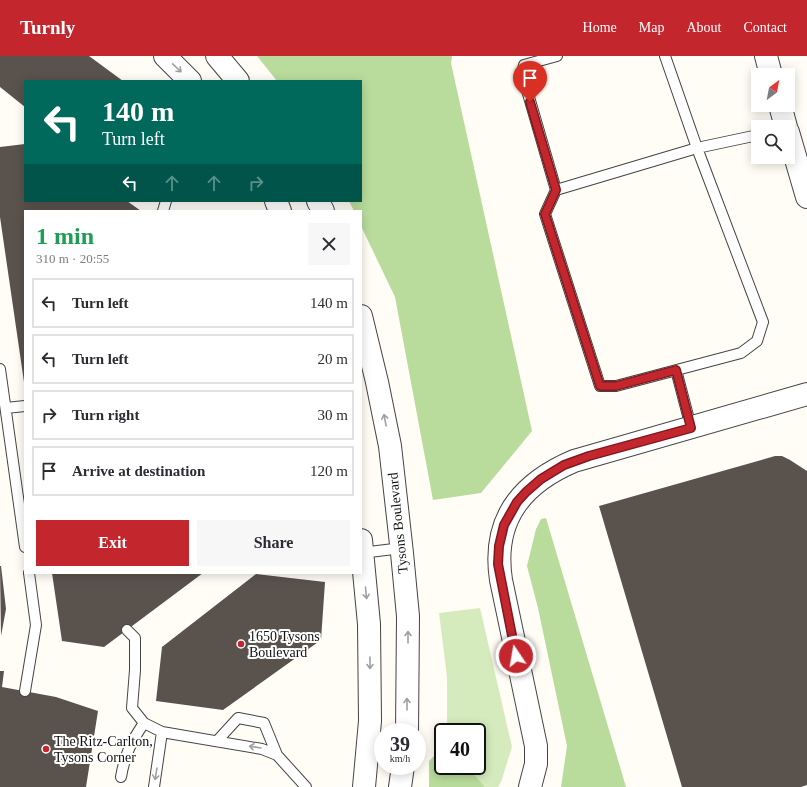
<!DOCTYPE html>
<meta charset="utf-8">
<style>
:root{--surface:#fff;--page:#f7f7f7;--text:#2b2b33;--muted:#7c7c81;--line:#e1e1e2;--accent:#c4262e}
body{margin:0;font-family:Georgia,serif;background:var(--page);color:var(--text);height:100vh;display:flex;flex-direction:column;font-size:15px;white-space:nowrap}
*{box-sizing:border-box;margin:0}
p{font-size:13px;color:var(--muted)}
.icon{flex:none;width:22px;height:22px;fill:none;stroke:currentColor;stroke-width:2;stroke-linecap:round;stroke-linejoin:round}
.map{position:relative;flex:1;overflow:hidden}
.side{position:absolute;left:24px;top:154px;width:338px;height:364px;display:flex;flex-direction:column;background:var(--surface);border-radius:0px;box-shadow:0 2px 10px #0003}
.side>*{flex:none}
.guide{position:absolute;left:24px;top:24px;width:338px;height:122px;border-radius:0px;box-shadow:0 2px 10px #0003;background:#00695c;color:#fff;overflow:hidden}
.needle{width:26px;rotate:32deg}
.buttons{position:absolute;left:751px;top:12px;display:grid;gap:8px}
.buttons a{display:grid;place-items:center;width:44px;height:44px;border-radius:0px;background:var(--surface);box-shadow:0 2px 10px #0003;font-size:20px}
.speed{position:absolute;left:374px;top:667px;display:flex;gap:8px;font-size:20px;font-weight:700;text-align:center}
.speed>*{display:grid;place-content:center;width:52px;height:52px;border-radius:50%;background:var(--surface);box-shadow:0 2px 10px #0003;line-height:1}
.speed small{font-size:10px;font-weight:400}
.speed .limit{border:2px solid #111;border-radius:6px;background:#fff;color:#111}
.pin{position:absolute;display:grid;place-items:center;width:34px;height:34px;color:#fff;margin:-41px -17px;border-radius:50% 50% 50% 0;rotate:-45deg;box-shadow:0 0 4px #0007}
.pin .icon{rotate:45deg}
.me{position:absolute;width:44px;margin:-22px;rotate:348deg;stroke-linejoin:round;filter:drop-shadow(0 0 3px #0008)}
.turn{display:flex;align-items:center;gap:14px;height:84px;padding:0 12px;font-size:18px}
.turn .icon{width:52px;height:52px;stroke-width:2.5}
.turn b{display:block;font-size:28px;line-height:34px}
.lanes{display:flex;align-items:center;height:38px;padding:0 12px;background:#0003;justify-content:center;gap:20px;direction:ltr}
.lanes .off{opacity:.35}
.round{display:grid;place-items:center;flex:none;width:42px;height:42px;border-radius:0px;background:var(--page)}
.overview{display:flex;align-items:center;justify-content:space-between;height:68px;padding:0 12px}
h1{font-size:24px;font-weight:700;line-height:30px;color:#1e9e55}
.button{display:flex;gap:8px;margin-top:auto;padding:8px 12px}
.button a{flex:1;height:46px;border-radius:0px;background:var(--accent);color:#fff;font-size:16px;font-weight:700;line-height:46px;text-align:center}
.button a+a{background:var(--page);color:var(--text)}
ul{padding:0;list-style:none}
li{display:flex;align-items:center;gap:12px;height:50px;margin:0 8px 6px;padding:0 4px;border:2px solid var(--line);border-radius:0px}
li div{flex:1}
li b{display:block;font-size:15px}
li em{font-style:normal}
header{display:flex;align-items:center;gap:24px;box-sizing:border-box;height:56px;padding:0 20px;background:var(--accent);color:#fff}
header strong{font-size:19px}
nav{display:flex;gap:22px;margin-inline-start:auto;font-size:14px}
.map>svg:first-child{display:block}
</style>
<header>
<strong>Turnly</strong>
<nav><a>Home</a><a>Map</a><a>About</a><a>Contact</a></nav>
</header>
<div class="map">
<svg width="807" height="731" viewBox="0 0 807 731">
<rect width="100%" height="100%" fill="#fffdf5"/>
<path fill="#d5ebbd" d="M480,552L512,691L501,726L498,731H485L467,710H477V676H447V621L439,557Z"/>
<path fill="#b9dc9c" d="M257,0H452L451,7L532,375L481,437L433,444L395,241L361,170V155H354L349,145H361V25H277Z
M546,462L626,731H561L567,690L538,552L527,510L536,473L541,463Z
M443,691V710H467L485,731H429V705Z"/>
<path fill="#5a524d" d="M0,0H89L123,25H25V51L0,31Z
M25,88V145H127L141,155H25L24,326L0,161V91Z
M775,400H782L790,404L807,415V729L801,731H682L599,450Z
M0,510H1L6,553L1,580Z
M52,517H203L104,591L62,585Z
M256,518L325,526L321,584L223,654L156,645L162,591Z
M0,615H4L2,631L56,641L98,655L86,731H0Z"/>
<g fill="none" stroke-linecap="round" stroke-linejoin="round">
<g stroke="#444" stroke-width="12">
<path id="service" d="M665,0L697,92L763,266L757,285L741,297L616,330H600L545,158L556,134L697,92L758,79
M556,134L522,17L524,9L557,0
M163,155L166,145
M0,313L25,491
M676,314L691,371
M6,352L25,350
M361,497L402,492
M127,574L135,582V614L132,652L144,667L162,676L262,693L277,699L306,731
M25,635L36,569L29,517
M217,685L238,662L264,667L277,699
M121,721C125,698 131,686 144,667
M154,731L162,676"/>
</g>
<g stroke="#444" stroke-width="24">
<path id="tertiary" d="M165,0L190,25
M217,0L238,25
M766,0L771,19
M780,49L786,71
M788,76L807,141
M276,145L280,155
M318,145L323,155
M361,260L377,326L390,390L402,497L408,560L407,676
M361,484L369,568L370,665L364,731
M400,731L403,710
M530,731L536,708V690L501,524C492,465 520,428 574,405L807,338"/>
</g>
<use href="#service" stroke="#fff" stroke-width="10"/>
<use href="#tertiary" stroke="#fff" stroke-width="22"/>
</g>
<defs><path id="oneway-shaft" d="M-6 0H5M1.5-3L5.5 0L1.5 3" fill="none" stroke-width="1.6" stroke-linecap="round" stroke-linejoin="round"/></defs>
<g stroke="#a0a0a0">
<use href="#oneway-shaft" transform="translate(177 12) rotate(44)"/>
<use href="#oneway-shaft" transform="translate(385 364) rotate(-101)"/>
<use href="#oneway-shaft" transform="translate(366 537) rotate(85)"/>
<use href="#oneway-shaft" transform="translate(408 581) rotate(-90)"/>
<use href="#oneway-shaft" transform="translate(370 607) rotate(90)"/>
<use href="#oneway-shaft" transform="translate(407 648) rotate(-90)"/>
<use href="#oneway-shaft" transform="translate(255 691) rotate(-171)"/>
<use href="#oneway-shaft" transform="translate(156 718) rotate(99)"/>
</g>
<g fill="none" stroke-linecap="round" stroke-linejoin="round">
<g stroke="#7f191e" stroke-width="10">
<path id="route" d="M516,600L498,508L499,490L504,469L517,446L526,436L541,423L564,409L589,400L691,372L676,314L616,330H600L545,158L556,134L530,46"/>
</g>
<use href="#route" stroke="#c4262e" stroke-width="7"/>
</g>
<g fill="#c4262e" stroke="#fff" stroke-width="1.5">
<circle cx="241" cy="588" r="4"/>
<circle cx="46" cy="693" r="4"/>
</g>
<g text-anchor="middle" dominant-baseline="central" stroke-width="4" stroke-linejoin="round" paint-order="stroke">
<g font-size="14" fill="#111" stroke="#fff">
<text transform="translate(398 467) rotate(-96)">Tysons Boulevard</text>
</g>
<g font-size="14" fill="#111" stroke="#fff" text-anchor="start">
<text x="249" y="580">1650 Tysons<tspan x="249" dy="16">Boulevard</tspan></text>
<text x="54" y="685">The Ritz-Carlton,<tspan x="54" dy="16">Tysons Corner</tspan></text>
</g>
</g>
</svg>
<div class="buttons">
<a><svg class="needle" viewBox="-14 -14 28 28"><path d="M0-13l5 13h-10z" fill="#e53935"/><path d="M0 13l5-13h-10z" fill="#7c7c81"/></svg></a>
<a><svg class="icon" aria-label="search" viewBox="0 0 24 24"><circle cx="10" cy="10" r="6"/><path d="M15 15l6 6"/></svg></a>
</div>
<div class="speed"><div>39<small>km/h</small></div><div class="limit">40</div></div>
<div class="pin" style="left:530px;top:46px;background:#d93025"><svg class="icon" aria-label="arrive" viewBox="0 0 24 24"><path d="M6 21V4h12l-3 4 3 4H6"/></svg></div>
<svg class="me" style="left:516px;top:600px" viewBox="-20 -20 40 40"><circle r="17" fill="#c4262e" stroke="#fff" stroke-width="3"/><path d="M0-11L8 9 0 5-8 9z" fill="#fff"/></svg>
<div class="guide">
<div class="turn"><svg class="icon" aria-label="left" viewBox="0 0 24 24"><path d="M17 20v-9H6M10 6l-5 5 5 5"/></svg><div><b>140 m</b>Turn left</div></div>
<div class="lanes"><svg class="icon" aria-label="left" viewBox="0 0 24 24"><path d="M17 20v-9H6M10 6l-5 5 5 5"/></svg><svg class="icon off" aria-label="ahead" viewBox="0 0 24 24"><path d="M12 20V5M6 11l6-6 6 6"/></svg><svg class="icon off" aria-label="ahead" viewBox="0 0 24 24"><path d="M12 20V5M6 11l6-6 6 6"/></svg><svg class="icon off" aria-label="right" viewBox="0 0 24 24"><path d="M7 20v-9h11M14 6l5 5-5 5"/></svg></div>
</div>
<section class="side">
<div class="overview"><div><h1>1 min</h1><p>310 m · 20:55</p></div><a class="round"><svg class="icon" aria-label="close" viewBox="0 0 24 24"><path d="M6 6l12 12M18 6L6 18"/></svg></a></div>
<ul>
<li><svg class="icon" aria-label="left" viewBox="0 0 24 24"><path d="M17 20v-9H6M10 6l-5 5 5 5"/></svg><div><b>Turn left</b></div><em>140 m</em></li>
<li><svg class="icon" aria-label="left" viewBox="0 0 24 24"><path d="M17 20v-9H6M10 6l-5 5 5 5"/></svg><div><b>Turn left</b></div><em>20 m</em></li>
<li><svg class="icon" aria-label="right" viewBox="0 0 24 24"><path d="M7 20v-9h11M14 6l5 5-5 5"/></svg><div><b>Turn right</b></div><em>30 m</em></li>
<li><svg class="icon" aria-label="arrive" viewBox="0 0 24 24"><path d="M6 21V4h12l-3 4 3 4H6"/></svg><div><b>Arrive at destination</b></div><em>120 m</em></li>
</ul>
<div class="button"><a>Exit</a><a>Share</a></div>
</section>
</div>
